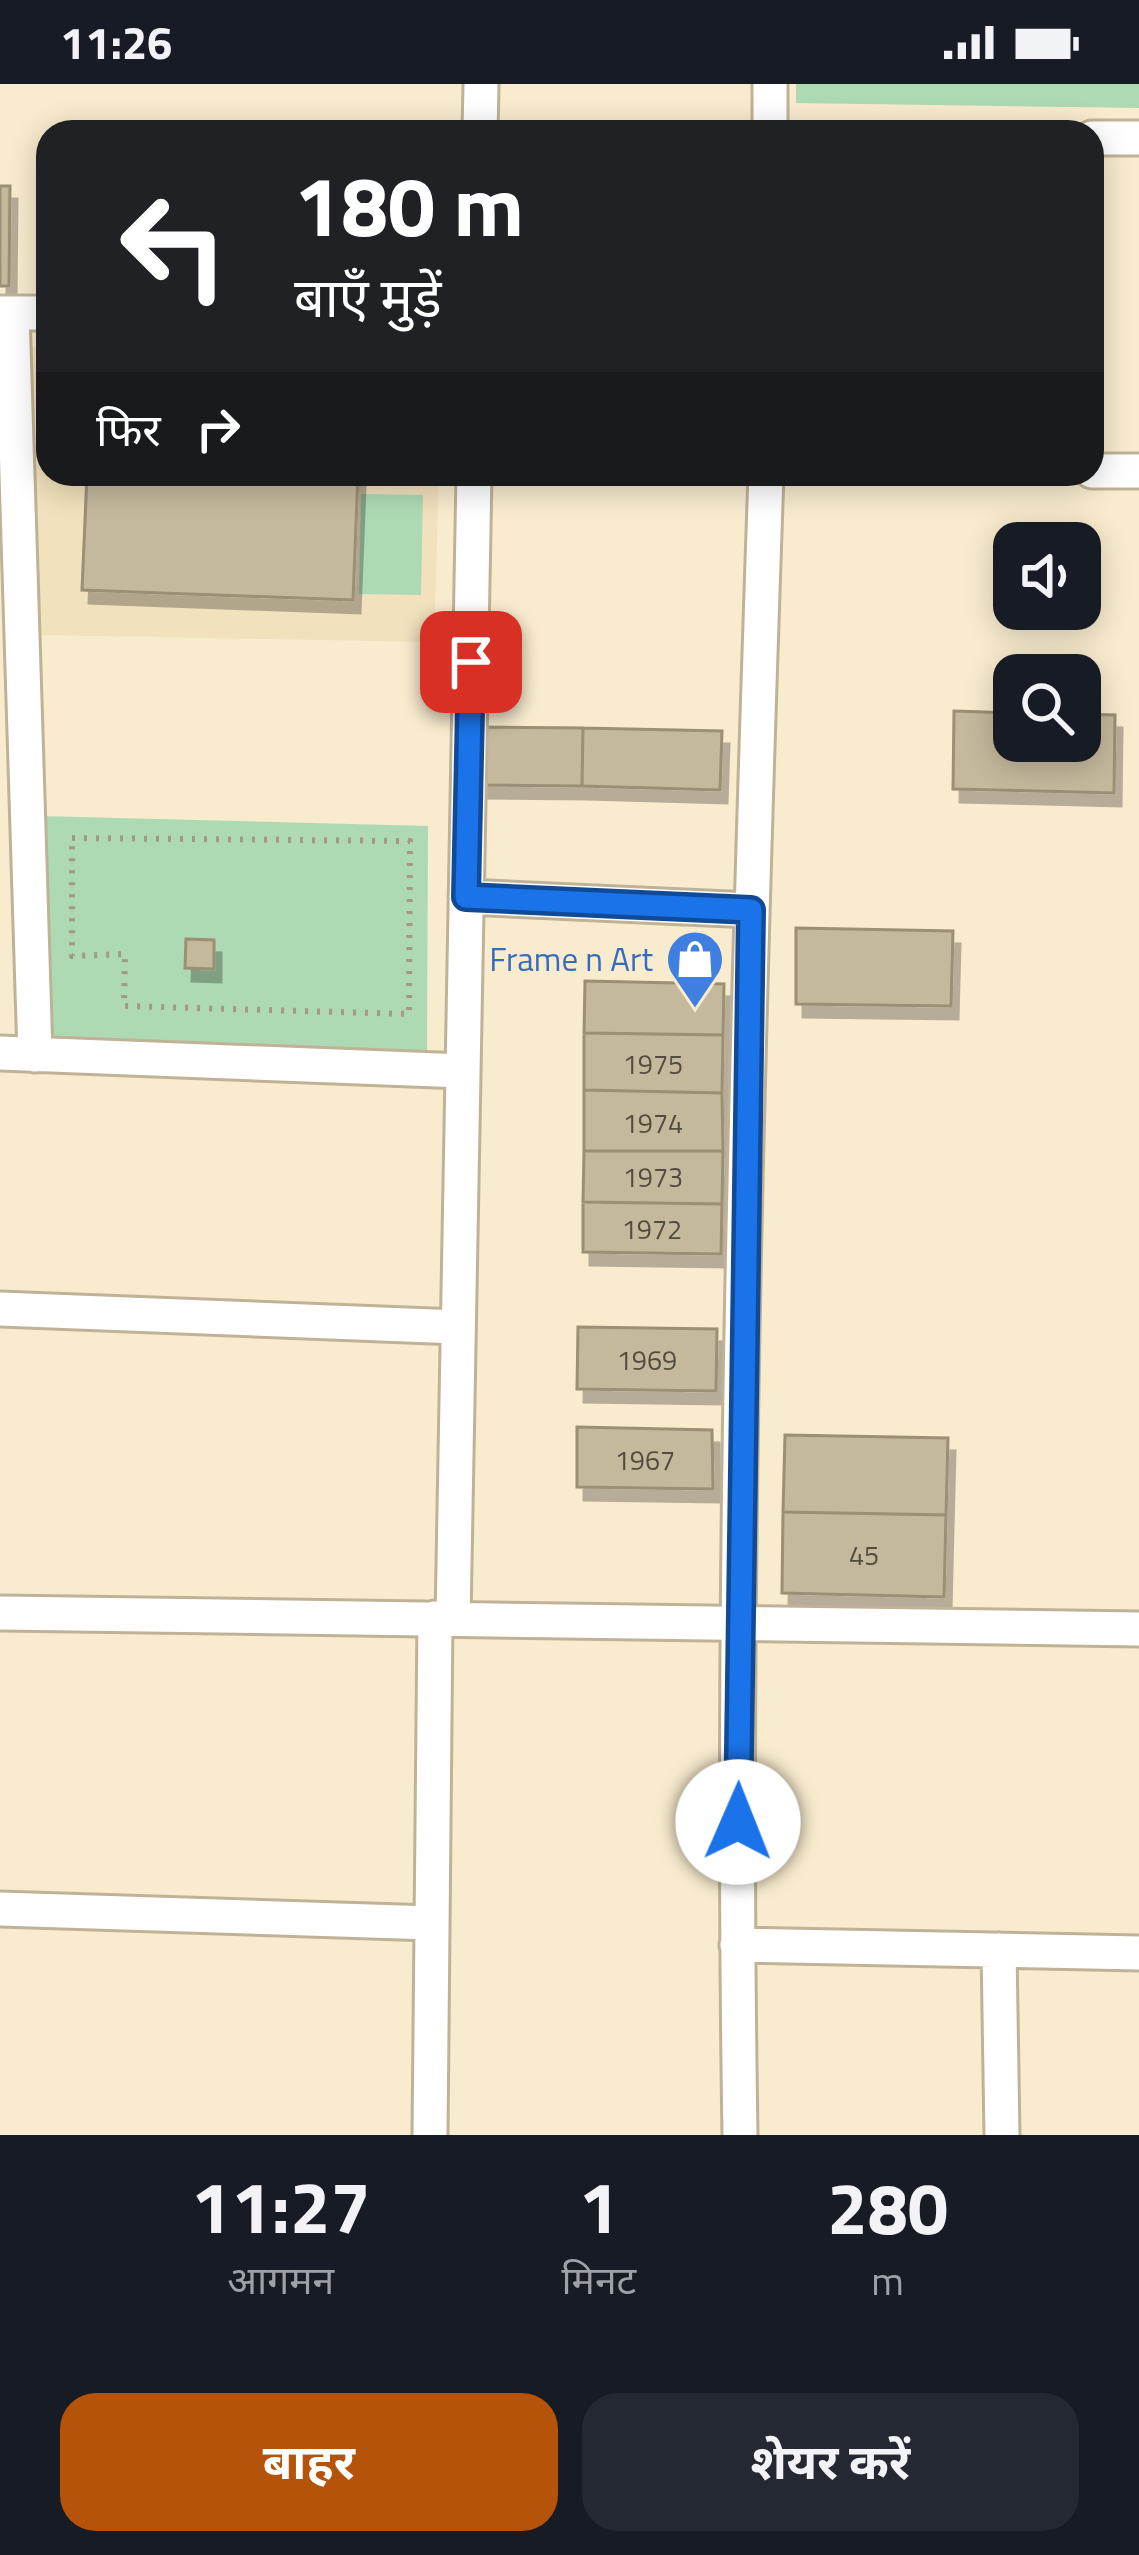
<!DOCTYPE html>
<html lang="hi">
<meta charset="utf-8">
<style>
:root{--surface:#171b24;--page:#242831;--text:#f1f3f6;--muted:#9ea1a6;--accent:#b45309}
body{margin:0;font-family:"Titillium Web","Noto Sans Devanagari",sans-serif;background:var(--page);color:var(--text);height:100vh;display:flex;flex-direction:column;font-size:45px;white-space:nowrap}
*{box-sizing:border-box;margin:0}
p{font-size:39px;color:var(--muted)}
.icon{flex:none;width:66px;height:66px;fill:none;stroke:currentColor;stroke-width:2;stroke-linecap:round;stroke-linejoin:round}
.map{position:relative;height:2051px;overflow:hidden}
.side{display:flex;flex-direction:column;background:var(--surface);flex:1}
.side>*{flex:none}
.banner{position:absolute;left:36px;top:36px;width:1068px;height:366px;border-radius:36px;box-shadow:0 6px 30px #0003;background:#202124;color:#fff;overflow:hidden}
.buttons{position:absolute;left:993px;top:438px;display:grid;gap:24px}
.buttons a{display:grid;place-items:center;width:108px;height:108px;border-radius:24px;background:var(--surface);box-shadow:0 6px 30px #0003;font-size:60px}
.pin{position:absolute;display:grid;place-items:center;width:102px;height:102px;color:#fff;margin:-51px;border-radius:24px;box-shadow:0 6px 18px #0006}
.me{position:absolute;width:132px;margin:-66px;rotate:1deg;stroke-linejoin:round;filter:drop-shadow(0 0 9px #0008)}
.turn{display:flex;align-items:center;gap:42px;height:252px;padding:0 60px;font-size:54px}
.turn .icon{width:156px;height:156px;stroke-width:2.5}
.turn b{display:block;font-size:84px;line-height:102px}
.then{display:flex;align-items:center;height:114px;padding:0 60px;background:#0003;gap:24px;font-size:45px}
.eta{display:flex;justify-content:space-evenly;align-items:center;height:204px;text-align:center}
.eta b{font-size:72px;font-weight:700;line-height:84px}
.button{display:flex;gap:24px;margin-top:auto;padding:24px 60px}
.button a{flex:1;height:138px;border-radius:36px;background:var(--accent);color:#fff;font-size:48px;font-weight:700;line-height:138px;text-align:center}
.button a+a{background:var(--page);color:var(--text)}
.status{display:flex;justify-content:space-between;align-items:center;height:84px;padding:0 60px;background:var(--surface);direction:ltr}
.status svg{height:33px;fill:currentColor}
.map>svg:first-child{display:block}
</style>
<div class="status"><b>11:26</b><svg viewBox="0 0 49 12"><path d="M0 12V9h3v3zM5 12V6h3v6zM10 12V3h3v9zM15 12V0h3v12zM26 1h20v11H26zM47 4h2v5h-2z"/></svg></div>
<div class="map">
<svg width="1139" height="2051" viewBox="0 0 1139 2051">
<defs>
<filter id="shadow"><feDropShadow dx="7" dy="13" stdDeviation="0" flood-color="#0004"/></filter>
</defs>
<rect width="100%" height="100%" fill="#f8ebce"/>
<path fill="#f1e1bd" d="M31,263H48V390H439L434,558L37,551Z"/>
<path fill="#addab3" d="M796,0H1139V24L796,19Z
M361,410L423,411L421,511L359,510Z
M40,732L428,742L427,976L49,962Z"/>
<path fill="#c5b99d" stroke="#9b8f74" stroke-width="3" filter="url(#shadow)" d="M0,102H10L9,202H0Z
M87,390H358L353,516L82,506Z
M954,627L1014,629V657H1080V630L1115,631L1114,709L953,705Z
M475,643L583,644L582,702L475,701Z
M583,644L722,647L720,706L582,702Z
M796,844L953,847L951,922L796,920Z
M186,855L214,856V885L185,884Z
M585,897L724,900L723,951L584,949Z
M584,949L723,951L722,1009L584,1006Z
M584,1006L722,1009L723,1067H584Z
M584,1067H723L722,1120L583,1118Z
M583,1118L722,1120L721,1170L583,1168Z
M578,1243L717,1245L716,1307L577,1305Z
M577,1343L712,1346L713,1405L577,1403Z
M785,1351L948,1354L946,1431L783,1428Z
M783,1428L946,1431L944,1513L782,1509Z"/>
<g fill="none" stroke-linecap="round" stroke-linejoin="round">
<g stroke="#bfb297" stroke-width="39">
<path id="minor" d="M770,0V48
M480,48L481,0
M1092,54H1139
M0,229H48
M12,229L35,971
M1092,387H1139
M466,813L751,826
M0,969L463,987
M0,1225L458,1243
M0,1529L1139,1545
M453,1535L474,390
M0,1825L432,1839
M737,1861L1139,1869
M999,1866L1002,2051
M430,2051L435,1534
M740,2051C731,1498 747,943 766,390"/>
</g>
<path stroke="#a39984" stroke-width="6" stroke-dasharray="3 9" stroke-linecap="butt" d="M72,754L410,757L409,930L124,922L125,870L72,872Z"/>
<use href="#minor" stroke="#fff" stroke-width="33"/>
</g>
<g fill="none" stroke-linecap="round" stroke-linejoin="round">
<g stroke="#114b97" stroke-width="30">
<path id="route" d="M471,578L466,813L751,826L738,1738"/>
</g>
<use href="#route" stroke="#1a73e8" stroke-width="21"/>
</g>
<defs>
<g id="shop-pin" transform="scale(3)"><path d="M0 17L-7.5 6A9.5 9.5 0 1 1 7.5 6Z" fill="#3f7fe0" stroke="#f8ebce"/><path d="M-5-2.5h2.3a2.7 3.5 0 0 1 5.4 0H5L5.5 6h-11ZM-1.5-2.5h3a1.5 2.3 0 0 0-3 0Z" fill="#fff"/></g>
</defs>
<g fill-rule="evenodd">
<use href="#shop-pin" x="695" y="875"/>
</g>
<g text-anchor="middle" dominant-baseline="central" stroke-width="12" stroke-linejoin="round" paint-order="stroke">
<g font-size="27" fill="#544d3e">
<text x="653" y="979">1975</text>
<text x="653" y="1038">1974</text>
<text x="653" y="1092">1973</text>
<text x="652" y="1144">1972</text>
<text x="647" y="1275">1969</text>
<text x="645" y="1375">1967</text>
<text x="864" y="1470">45</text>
</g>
<g font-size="33" fill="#366cbe" stroke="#f8ebce" text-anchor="end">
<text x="653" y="875">Frame n Art</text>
</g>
</g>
</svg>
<div class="buttons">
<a><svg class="icon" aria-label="sound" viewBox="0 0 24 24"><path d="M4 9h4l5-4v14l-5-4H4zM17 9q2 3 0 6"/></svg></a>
<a><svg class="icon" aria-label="search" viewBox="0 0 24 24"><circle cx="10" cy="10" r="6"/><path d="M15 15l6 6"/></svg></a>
</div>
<div class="pin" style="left:471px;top:578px;background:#d93025"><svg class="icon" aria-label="arrive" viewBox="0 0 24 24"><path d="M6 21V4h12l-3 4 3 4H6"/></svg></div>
<svg class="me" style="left:738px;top:1738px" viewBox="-20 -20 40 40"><circle r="19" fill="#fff"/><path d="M0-13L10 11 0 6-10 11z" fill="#1a73e8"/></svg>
<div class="banner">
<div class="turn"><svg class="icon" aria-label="left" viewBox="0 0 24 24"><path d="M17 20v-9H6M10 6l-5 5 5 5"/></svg><div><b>180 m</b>बाएँ मुड़ें</div></div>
<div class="then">फिर<svg class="icon" aria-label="right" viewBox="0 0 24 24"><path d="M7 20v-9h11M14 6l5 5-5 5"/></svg></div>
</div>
</div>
<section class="side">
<div class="eta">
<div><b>11:27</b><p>आगमन</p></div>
<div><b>1</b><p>मिनट</p></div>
<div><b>280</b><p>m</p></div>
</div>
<div class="button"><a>बाहर</a><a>शेयर करें</a></div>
</section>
